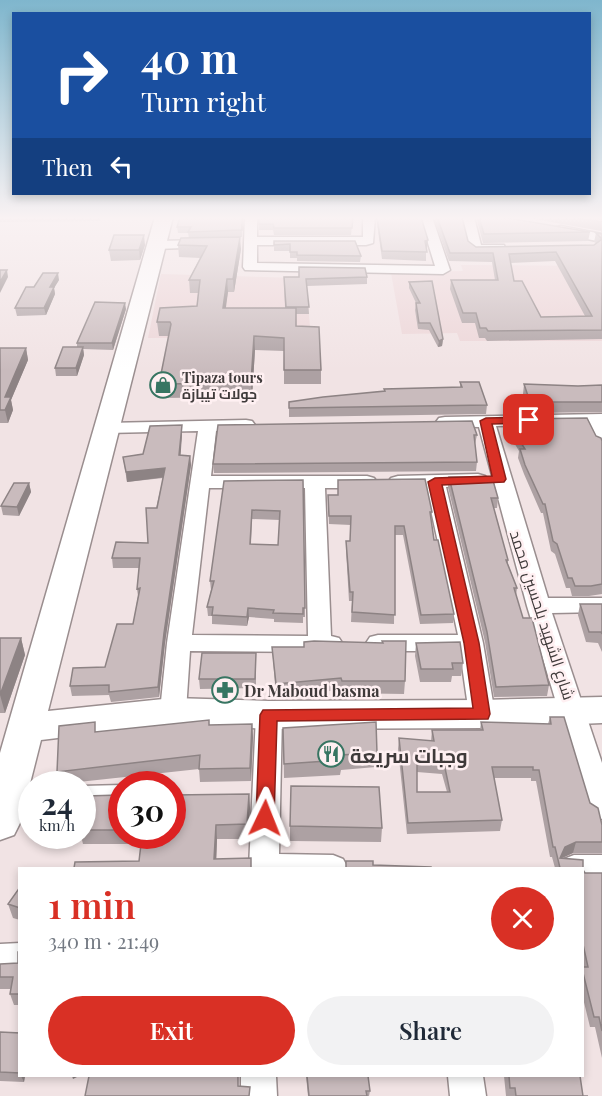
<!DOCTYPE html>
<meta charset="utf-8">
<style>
:root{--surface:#fff;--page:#f2f2f3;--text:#1f2937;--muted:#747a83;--accent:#d93025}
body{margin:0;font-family:"Playfair Display",Cairo,serif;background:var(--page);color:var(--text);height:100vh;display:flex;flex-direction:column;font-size:22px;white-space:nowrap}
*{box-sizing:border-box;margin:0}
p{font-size:20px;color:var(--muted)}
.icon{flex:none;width:33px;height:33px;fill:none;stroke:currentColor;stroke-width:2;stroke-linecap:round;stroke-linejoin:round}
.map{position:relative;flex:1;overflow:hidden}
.side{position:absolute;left:18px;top:867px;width:566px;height:210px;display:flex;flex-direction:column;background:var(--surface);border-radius:0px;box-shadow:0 3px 9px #0003}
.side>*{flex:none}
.guide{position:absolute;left:12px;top:12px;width:579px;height:183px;border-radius:0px;box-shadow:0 3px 9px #0003;background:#1a4fa0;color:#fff;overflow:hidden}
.speed{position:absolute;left:18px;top:771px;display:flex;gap:12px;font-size:30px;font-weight:700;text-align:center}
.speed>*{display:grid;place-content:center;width:78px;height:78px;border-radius:50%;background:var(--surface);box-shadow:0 3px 9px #0003;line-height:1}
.speed small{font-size:15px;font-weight:400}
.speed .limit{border:9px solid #d22;background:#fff;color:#111}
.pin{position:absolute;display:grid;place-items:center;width:51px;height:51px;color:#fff;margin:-26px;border-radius:12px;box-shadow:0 3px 9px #0006}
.me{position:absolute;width:66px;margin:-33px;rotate:2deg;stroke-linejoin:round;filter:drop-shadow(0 0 4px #0008)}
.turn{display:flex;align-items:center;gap:21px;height:126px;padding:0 30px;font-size:27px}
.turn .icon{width:78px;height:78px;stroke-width:2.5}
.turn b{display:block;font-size:42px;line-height:51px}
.then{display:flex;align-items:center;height:57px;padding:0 30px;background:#0003;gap:12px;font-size:22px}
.round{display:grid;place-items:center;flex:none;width:63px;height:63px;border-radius:32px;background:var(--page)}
.overview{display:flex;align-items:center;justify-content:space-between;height:102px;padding:0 30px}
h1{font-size:36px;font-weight:600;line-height:45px;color:var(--accent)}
.primary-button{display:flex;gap:12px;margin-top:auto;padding:12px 30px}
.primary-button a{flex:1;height:69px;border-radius:36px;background:var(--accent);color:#fff;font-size:24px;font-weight:600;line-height:69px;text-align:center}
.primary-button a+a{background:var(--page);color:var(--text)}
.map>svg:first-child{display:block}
</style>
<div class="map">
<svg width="602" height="1096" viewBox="0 0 602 1096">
<rect width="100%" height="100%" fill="#f1e3e4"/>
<path fill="#ecd5d7" d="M461,265L594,266L602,280V341H460L457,333L402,334L391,273L463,271Z
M161,274L300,278L307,295L311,337L148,338Z"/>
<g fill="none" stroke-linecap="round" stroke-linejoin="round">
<g stroke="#9a8e8f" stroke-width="3">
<path id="street" d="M245,217H257V237H363V217H375L373,243L366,245H257V263L435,266L420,217H432L450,270L443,274L245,270L243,267Z
M462,217H474L481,245H504L505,248L504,251L470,252Z
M561,226L602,234V242L557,233L555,230L557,227Z
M205,240L211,244L210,247L156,249L150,245L156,241Z
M602,414V445L596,444L587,425L496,426L548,598H602V612L552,613L602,763V819L592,816L588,808L527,606L479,427L439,426L436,422L439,418L445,417Z
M246,420L252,421L255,425L252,429L216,431L211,476H367L374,478L377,482L374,486L367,488H325L331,636L339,638L343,644L339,650L331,652L190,651L186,711L182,718L173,720L164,718L160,711L167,643L198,431L106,433L100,432L97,428L100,424L106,423ZM209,488H305L308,636L192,635Z
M478,474L485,476L488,480L485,484L446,487L483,643L495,714L491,721L482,724L473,721L469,714L460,651H378L370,649L366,643L370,637L378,635H458L426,487L391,486L388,482L391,478L398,476Z
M269,705L278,708L282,715L279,854L333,855L343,859L348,868H249L256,715L260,708Z
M122,785V807L82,808V786Z
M574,855H602V881H582V868H559L564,859Z
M20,943V973L0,974V944Z
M241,1076H276L277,1096H241Z
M448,1076H483L486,1096H450Z"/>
</g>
<g stroke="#9a8e8f" stroke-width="3">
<path id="secondary" d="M155,217H173L48,711L173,698L269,701L482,700L602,697V723L482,728L269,729L173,724L41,740L20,823L14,835L0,840V753Z"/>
</g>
<use href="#street" fill="#fff" fill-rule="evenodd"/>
<use href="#secondary" fill="#fff" fill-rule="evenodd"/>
</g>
<path fill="#ada1a3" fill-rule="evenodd" d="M0,217H102L100,221L0,222Z
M180,217H243L242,237L189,238L188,233H178L177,227Z
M259,217H353L351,235H274L273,230H259Z
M376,217H421L427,248L426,249V261L382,259Z
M433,217H462L468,241L476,247L594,245L596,243L594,242L596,233L602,234V339L487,341L485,338H479L475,323H462L450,289L451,280H495L492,262L449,261ZM555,261L585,316L541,317L514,281L510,263Z
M476,217H502L590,232L588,241L483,243Z
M523,217H602V233L601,231Z
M181,238L241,249L234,292H228L225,308H285L284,277H299V267L367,274V284L307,286L309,314H296V326L321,370V384H284V351L255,350L252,397L161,398L159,384L169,336H159L157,322L197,306L198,293H190L189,280L200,258L179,257L178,245Z
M274,241L361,256L360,262L297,261V258H290V251H274Z
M145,245L140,260L111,261L109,250Z
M59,280L54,288L55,294L46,315L17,316L15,308L34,287Z
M409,282L443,339L442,346L438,347L429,330L418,329L415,310L416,303L409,288Z
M126,309L113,350L83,349L84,355L77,376H56L55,368L77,347V343Z
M0,348H26L28,360L11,400L13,410L8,423H0Z
M460,382L487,405L486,414L289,417V402L384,391V389L460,387Z
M524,384L578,386L602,385V412L528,413L523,394Z
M513,419L596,436L602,441V594L589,596H572L570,588H566L555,554L551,551L543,513H541L524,474L518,458L519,451L513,441L514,435L512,428Z
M182,434L180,455L190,456L191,465L165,643L159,697L111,702L109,695L72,696L70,686L105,667L133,624L138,596L137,589L139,568H113L112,558L148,543L163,478L127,482L123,457L143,454Z
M477,435L475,444L477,462L476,471L214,473L213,464Z
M449,477L498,498L497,508H494L508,560V564L517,588L516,596L523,618L549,685L547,696L494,697L485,642L448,487Z
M303,480L305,608V617H303V623L274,622V619L249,617L247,626L212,624V616H208L207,607L211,590L210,581L224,481ZM252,519L280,520L278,545L251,544Z
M338,480L432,512L431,520L434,540L454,614L453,623L420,624L403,535H395L394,624L351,622L352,601H349L346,550V541H350L351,525L329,524L328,495H338Z
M29,483L31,492L19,516L3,515L1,506Z
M580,604H602V652L598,643L586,642L578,615Z
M0,638H21L25,655L5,713H0Z
M304,642L405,681L404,694L341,693V690L276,696L272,647H304Z
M416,643L463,663L461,676H452L451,682H420L415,656Z
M256,653V688L200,689L199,679Z
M550,717H564L590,803L598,808L602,825V853H573L562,858L583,860V870L585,873H602V1058L595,1027H590L582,994V868H555L552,857H550L536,781H531V778H494L502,820L500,831L407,834L398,749L399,738L431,741L432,730H480L481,722L548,724ZM417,772L442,774L447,792H417Z
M252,724L253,737L251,781L200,782L199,769L60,784L57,772L97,732L209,725Z
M283,728L377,753L376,767L341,770L340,775L284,778Z
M122,789V836H172L249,794L250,808L248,839H217L216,859L139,861L141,844H83L81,836H82V814L120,795Z
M290,826L382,828L381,842L290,841Z
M20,887V920L13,918L8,904Z
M20,952V1005H14L10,994L11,989H0V964L18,963Z
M0,1032L20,1033V1076H25L24,1082L0,1081Z
M306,1076H368L370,1091L369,1096H308Z
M504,1076H580L583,1096H588H506Z"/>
<path fill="#8d8384" d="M144,235L145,245L140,260L139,250Z
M240,237L241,249L234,292L233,279Z
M428,240L427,248L424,249L425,241Z
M7,270L8,277L0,293V282Z
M58,273L59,280L54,288L55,294L46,315L44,308L50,287Z
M227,279L228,292L224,322L223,308Z
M125,303L126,309L113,350L112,343Z
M254,336L255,350L252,397L251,383Z
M443,339L442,346L438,347L439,341Z
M83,347L84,355L77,376L76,368Z
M26,348L28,360L11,400L13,410L8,423L5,410V397Z
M182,425V434L180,465L179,455Z
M190,456L191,465L165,643L159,697L158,687L164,633Z
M165,468L166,477L127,482L126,472Z
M29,483L31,492L19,516L17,507Z
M248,608L249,617L247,626V617Z
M21,638L25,655L5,713L0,695Z
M252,724L253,737L251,781L250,768Z
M249,794L250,808L248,839L247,824Z
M216,825L217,839L216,868L214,859Z
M576,842L573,853L562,858H560L565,847Z
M21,1076H25L24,1082Z
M72,1076H79L73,1079Z"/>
<path fill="#c9bbbd" stroke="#8d8384" stroke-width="1.5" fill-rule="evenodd" d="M180,217H242V230L188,232L191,227H177Z
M259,217H353L352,228H274L273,224H259Z
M377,217H421L428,240L425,241L427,252L382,251Z
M437,217H462L468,241L476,247L594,245L602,239L596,233L602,234V330L488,331L486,328H480L476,313H463L451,280H498L493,253H450ZM556,252L592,316L541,317L522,281H514L509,254Z
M479,217H502L590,232L484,234Z
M572,217H602V222Z
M114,235H144L139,250H109Z
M240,237L233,279H227L223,308H296V326L319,327L321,370H284V338L254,336L251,383L159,384L171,324L170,322H157L160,308L197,306L200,280H189L207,246L178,245L181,238Z
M274,241H355L361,256L297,255V252H290V244L274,245Z
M299,267L365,268L367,277L306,279L309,307H286L284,277H299Z
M0,270H7L0,282Z
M43,273H58L50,287H54L44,308H15L26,287H34Z
M432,281L443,339L439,341L430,323H419L416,303H420L409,282Z
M95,302L125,303L112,343H77Z
M63,347H83L76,368H55Z
M0,348H26L5,397H11L5,410H0Z
M460,382H479L487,405L289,408V402L323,397L385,391L384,389L462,387Z
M524,384L578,386L602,385V402H530Z
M587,418L596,436L601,438L602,441V584L591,586H575L572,578H568L557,544L553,541L545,504H543L525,465L520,449H525L514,432H517L513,419Z
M472,421L477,435H474L477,462L213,464L218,425Z
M182,425L179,455L190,456L164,633L158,687L109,692V685L70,686L73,668L105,667L117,624H133L140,588L137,589L140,558H112L116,542L148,543L146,508H157L165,468L126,472L123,457L143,454L150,426Z
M449,477H492L498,498H491L508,560H506L517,588H514L523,618H532L549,685L496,687L487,632Z
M425,479L432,512H430L434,540H438L454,614L421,615L404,526H395V615L352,612L353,592H350L346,541H350L351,516H329L328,495H338V480Z
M303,480L305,608H303V614L273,613L274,610L248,608L247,617L212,615L213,607H207L214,581H210L224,481ZM252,510L280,511L278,545L250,544Z
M14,483H29L17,507L1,506Z
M580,604H602V634L601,632H589Z
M0,638H21L0,695Z
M314,641L383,643L382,641H406L405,681H342L341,678L276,684L272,647H304V642Z
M460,642L463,663H452L453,669H421L416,643Z
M202,653H256L255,679H199Z
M550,717H564L590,803L598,808L602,825V842H576L565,847L560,858L583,860V870L585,873H602V1031L599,1017H594L582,969V967H588L582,940V868H560L555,847H553L539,770H533V767H492L502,820L408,823L399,738L434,741L432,730H483L481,722L551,724ZM417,761L444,763L450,792H417Z
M209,720V725L252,724L250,768L199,769L200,755L57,772L59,726L95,722V732Z
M376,722L377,753L340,755L341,760L284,764L283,728Z
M291,786L379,787L382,828L290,826Z
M122,789V830H82V814L86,796L120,795Z
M249,794L247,824L216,825L214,859L251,858V868H74L75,862L139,861L142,836H172V795Z
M346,861H373V865L431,867V868H346Z
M20,887V908L8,904Z
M18,952H20V994H10L13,977H0V964L18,963Z
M0,1032L20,1033V1073L0,1072Z
M89,1076H238V1086L250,1087L249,1096H85Z
M307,1076H368L370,1091H366L367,1096H309Z
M509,1076H580L583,1096H588H516L515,1088H510Z"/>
<linearGradient id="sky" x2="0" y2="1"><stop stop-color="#7fb6cd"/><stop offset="0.59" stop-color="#f9f2f3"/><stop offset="1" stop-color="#f9f2f3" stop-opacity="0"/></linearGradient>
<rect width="602" height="370" fill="url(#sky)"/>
<path fill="#d93025" stroke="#8d1f18" stroke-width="1.5" d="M529,417L535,420L533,423L492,424L506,479L504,482L442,485L479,643L490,714L488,719L277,721L274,818L272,824L265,826L259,824L256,818L260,715L263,710L473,708L464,643L428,482L435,478L492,476L480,421L486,418Z"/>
<defs>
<g id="shop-ring" transform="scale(1.35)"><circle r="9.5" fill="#fff0f2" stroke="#377562" stroke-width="1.5"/><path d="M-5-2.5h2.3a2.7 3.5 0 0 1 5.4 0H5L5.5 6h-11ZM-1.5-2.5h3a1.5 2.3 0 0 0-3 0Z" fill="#377562"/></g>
<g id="pharmacy-ring" transform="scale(1.35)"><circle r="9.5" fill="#fff0f2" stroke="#377562" stroke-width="1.5"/><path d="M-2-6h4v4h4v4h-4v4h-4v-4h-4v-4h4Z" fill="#377562"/></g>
<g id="restaurant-ring" transform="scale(1.35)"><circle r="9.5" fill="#fff0f2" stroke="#377562" stroke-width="1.5"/><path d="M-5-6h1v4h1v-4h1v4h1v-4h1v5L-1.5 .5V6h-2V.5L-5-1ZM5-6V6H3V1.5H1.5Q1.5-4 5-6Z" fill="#377562"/></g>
</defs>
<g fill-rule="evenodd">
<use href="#shop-ring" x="163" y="385"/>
<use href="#pharmacy-ring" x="225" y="690"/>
<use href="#restaurant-ring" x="331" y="754"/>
</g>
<g text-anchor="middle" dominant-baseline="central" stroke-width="5" stroke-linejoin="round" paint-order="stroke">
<g font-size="14" font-weight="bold" fill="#3f3a3a" stroke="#fff0f2" text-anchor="start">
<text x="182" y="377">Tipaza tours<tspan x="182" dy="16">جولات تيبازة</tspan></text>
</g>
<g font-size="16" fill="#3f3a3a" stroke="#fff0f2">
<text transform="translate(543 615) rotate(72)">شارع الشهيد بلحسين محمد</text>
</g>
<g font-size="16" font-weight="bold" fill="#3f3a3a" stroke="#fff0f2" text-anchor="start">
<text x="244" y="690">Dr Maboud basma</text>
</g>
<g font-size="20" font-weight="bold" fill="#3f3a3a" stroke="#fff0f2" text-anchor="start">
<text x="350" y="754">وجبات سريعة</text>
</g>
</g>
</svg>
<div class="speed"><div>24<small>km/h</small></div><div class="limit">30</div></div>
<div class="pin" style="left:529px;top:420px;background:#d93025"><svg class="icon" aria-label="arrive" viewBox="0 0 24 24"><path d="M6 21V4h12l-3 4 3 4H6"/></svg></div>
<svg class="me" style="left:265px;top:818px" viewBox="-20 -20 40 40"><path d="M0-17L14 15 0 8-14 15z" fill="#d93025" stroke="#fff" stroke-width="4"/></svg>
<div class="guide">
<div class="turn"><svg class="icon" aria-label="right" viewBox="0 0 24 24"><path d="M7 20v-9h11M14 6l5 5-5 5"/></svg><div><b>40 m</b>Turn right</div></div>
<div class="then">Then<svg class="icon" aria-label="left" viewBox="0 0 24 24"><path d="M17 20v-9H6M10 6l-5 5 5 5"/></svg></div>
</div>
<section class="side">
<div class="overview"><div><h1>1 min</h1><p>340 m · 21:49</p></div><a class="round" style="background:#d93025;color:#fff"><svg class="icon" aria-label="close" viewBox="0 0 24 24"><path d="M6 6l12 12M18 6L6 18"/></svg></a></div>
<div class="primary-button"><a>Exit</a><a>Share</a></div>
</section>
</div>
